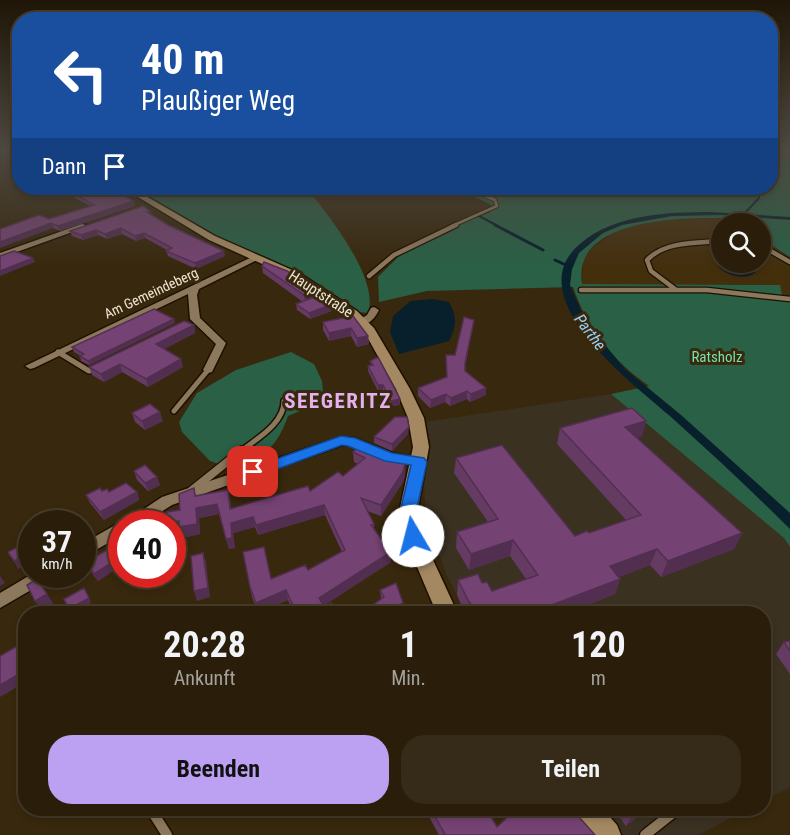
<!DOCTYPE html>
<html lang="de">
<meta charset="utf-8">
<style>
:root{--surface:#2a1e0a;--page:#362b18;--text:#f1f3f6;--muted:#a5a29c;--line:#463c2b;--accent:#bca0f2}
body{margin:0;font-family:"Roboto Condensed",sans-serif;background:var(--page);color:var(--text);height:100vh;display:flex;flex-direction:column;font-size:22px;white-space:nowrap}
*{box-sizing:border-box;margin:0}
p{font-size:20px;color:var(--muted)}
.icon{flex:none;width:33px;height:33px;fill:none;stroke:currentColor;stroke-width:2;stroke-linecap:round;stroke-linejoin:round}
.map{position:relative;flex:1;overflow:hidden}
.panel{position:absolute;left:18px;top:606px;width:753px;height:210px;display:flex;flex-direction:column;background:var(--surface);border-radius:24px;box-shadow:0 3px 9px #0003,0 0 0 2px var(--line)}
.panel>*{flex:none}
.guide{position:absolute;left:12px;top:12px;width:766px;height:183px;border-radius:24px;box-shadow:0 3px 9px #0003,0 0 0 2px var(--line);background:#1a4fa0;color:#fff;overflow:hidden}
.buttons{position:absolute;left:711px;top:213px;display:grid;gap:12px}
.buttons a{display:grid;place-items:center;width:60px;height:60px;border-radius:50%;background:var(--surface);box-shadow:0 3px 9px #0003,0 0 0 2px var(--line);font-size:30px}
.speed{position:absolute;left:18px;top:510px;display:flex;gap:12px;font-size:30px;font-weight:700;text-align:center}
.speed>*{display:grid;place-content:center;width:78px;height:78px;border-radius:50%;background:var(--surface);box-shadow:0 3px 9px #0003,0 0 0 2px var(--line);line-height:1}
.speed small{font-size:15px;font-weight:400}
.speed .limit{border:9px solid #d22;background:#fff;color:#111}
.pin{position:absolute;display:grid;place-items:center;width:51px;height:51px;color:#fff;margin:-26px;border-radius:12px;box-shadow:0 3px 9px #0006}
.me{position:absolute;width:66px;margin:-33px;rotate:352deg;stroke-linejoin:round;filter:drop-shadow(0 0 4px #0008)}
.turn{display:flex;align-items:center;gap:21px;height:126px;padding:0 30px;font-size:27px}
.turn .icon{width:78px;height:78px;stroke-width:2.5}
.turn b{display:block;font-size:42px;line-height:51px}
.then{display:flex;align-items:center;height:57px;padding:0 30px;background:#0003;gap:12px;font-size:22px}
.eta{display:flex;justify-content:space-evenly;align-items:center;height:102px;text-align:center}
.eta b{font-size:36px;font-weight:700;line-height:42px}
.primary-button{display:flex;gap:12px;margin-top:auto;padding:12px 30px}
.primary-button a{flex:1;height:69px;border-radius:24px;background:var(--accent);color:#111;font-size:24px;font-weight:700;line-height:69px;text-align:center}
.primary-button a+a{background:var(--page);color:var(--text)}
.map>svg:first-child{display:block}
</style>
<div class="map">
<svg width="790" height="835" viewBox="0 0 790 835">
<rect width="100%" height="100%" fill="#38280d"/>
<path fill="#3a3121" d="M611,394L784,538L790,547V787L764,801V614L466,613L447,576L426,519L424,486L431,444L425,422Z
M601,809H749L698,835H623Z"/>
<path fill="#442f0d" d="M716,218L752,219V223L722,224V262H760L761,238L790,257V297L781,295L780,285L582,284L583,259L590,250L613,233L631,226L670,220Z"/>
<path fill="#296046" d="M771,150H790V257L761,238L760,224L752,223V219C707,217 570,211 582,284L780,285L782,295L790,297V547L784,538L611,394L649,386C612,360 588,330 573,287L427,291L379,302L378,277L402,253L465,222L491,212L486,210L492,206L490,204L454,188H771Z
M164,188H307C327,214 380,278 368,313L358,312L296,271L220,239L143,193Z
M291,352L314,364L322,381L323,393L317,404L288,416C275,452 264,454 230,468L210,461L182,432L179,422L197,393L236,370Z"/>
<path fill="#081f2c" d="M711,212L790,217V220L722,215L672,216L622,225L603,233L579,253L572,269L570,285L586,322L625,369L681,415L790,513V529C751,490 711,453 670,416C631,382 516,296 581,243C616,214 668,212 711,212Z
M720,263C733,262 747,261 756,272C747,281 726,276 718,266Z
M432,299L449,302C457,317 457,326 449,341L399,354L390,332L393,316L411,301Z"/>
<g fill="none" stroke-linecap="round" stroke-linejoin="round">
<path stroke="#081f2c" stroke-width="2" d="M743,215L759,198V188
M479,216L498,226"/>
<path stroke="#081f2c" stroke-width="3" d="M495,225L543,250
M555,260L568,266"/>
<g stroke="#1f1000" stroke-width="4.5">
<path id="lane-far4" d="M452,226L497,206L495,200L467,188"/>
</g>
<g stroke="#1f1000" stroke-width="7">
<path id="lane-far3" d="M760,245L790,262
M369,276L394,255L456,225
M675,289L651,271L647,260C665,241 697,243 722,241
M581,290H707L790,299"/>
</g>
<g stroke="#1f1000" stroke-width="8">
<path id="lane-far2" d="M58,352L89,371L97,369
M174,411L208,370
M240,452C256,439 284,424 284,401"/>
</g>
<g stroke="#1f1000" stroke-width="10">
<path id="lane-far1" d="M192,490L242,450"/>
</g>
<g stroke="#1f1000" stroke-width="13">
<path id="lane" d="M150,808L167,835
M645,835L679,808"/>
</g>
<g stroke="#1f1000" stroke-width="3">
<path id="street" d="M82,224L89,226L0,258V253Z
M254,256L261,258L199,289L197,295L200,318L226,343L212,372L208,373L203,370L216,344L190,319L188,294L34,368L30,369L25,366Z
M374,307L379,310C375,318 369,326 359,324V320L367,315L371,308Z
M341,437L354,438L392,453L424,459L426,462L424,465L419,466L385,460L349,445H342L172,505L142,524H122V535L82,558V544L117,524L123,523L162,497Z
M32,574H52L50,579L0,608V593Z"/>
</g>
<g stroke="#1f1000" stroke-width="3">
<path id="secondary" d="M123,188H132L215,236L299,273L357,311L374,328L410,389L424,418L429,447L418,508L422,536L458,614H437L404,536L400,508L413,447L408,418L396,389L365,333L349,317L291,277L209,240Z
M571,808H602L617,825L621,835H589L575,817Z"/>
</g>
<use href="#lane-far4" stroke="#8c785c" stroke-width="3"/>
<use href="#lane-far3" stroke="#8c785c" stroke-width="4.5"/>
<use href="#lane-far2" stroke="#8c785c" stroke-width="5"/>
<use href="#lane-far1" stroke="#8c785c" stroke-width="8"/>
<use href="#lane" stroke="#8c785c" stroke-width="10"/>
<use href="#street" fill="#8c785c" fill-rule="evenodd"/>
<use href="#secondary" fill="#a48861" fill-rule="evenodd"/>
</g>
<path fill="#653a63" d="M69,188H111L135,206L60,231L53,228L49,219L90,206L71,196Z
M160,188H190L191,190L174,194Z
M151,215L168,225L225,256L196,269L168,256L166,251L167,250L145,238L136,241L122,234L107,239L98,235L83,240L72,236L70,231Z
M262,266L317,297L333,304L334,310L310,319L297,310L296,304L303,302L263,273Z
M353,316L368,336L369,344L357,347L351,336L329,341L323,330V322Z
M474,320L465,367V371L486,388V395L470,402L467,399L450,406L445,402L430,408L418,396V388L447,378L446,355H455Z
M175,323L89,365L81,361L80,356H81L74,352L72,347Z
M194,325L195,333L164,349L183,367L148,387L122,372L104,382L92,375L89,367Z
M370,361L400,399V405L391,406L383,390L378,391L368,371V366L371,365Z
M132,413L163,421L145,430L135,422Z
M646,421L642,436L637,438L742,533L734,549L661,577L650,565L619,577L620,579L615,594L565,614H465L457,595L458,580L482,583L492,591L526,579L510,556L469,570L456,548L457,532L488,522L454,473L456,458L575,536L589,533L626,520L557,444L560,428Z
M408,434L392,451L374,443V437Z
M353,452L405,464V474L403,482L381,516L367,511L374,524V529L391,562L323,606L337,614H294L288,600L258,613L252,597L250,587L271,579L308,570L342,552L325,515L258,535L255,527L233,533L235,548L229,549L219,514L199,518L200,534L182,538L180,532V510L194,488L196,496L230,500L231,508L310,491L343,476L358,464L354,462Z
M134,471L157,477L160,485L148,491L137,480Z
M102,491L137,492L139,500L104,520L90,503L86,495Z
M122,532V565L98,581L89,569L86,562L114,546L110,539Z
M380,590L403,612L400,614H360L381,599Z
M790,641V674L776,654L784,642Z
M427,808H486L497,827L595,835H439L427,813Z
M613,808H650L626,826Z"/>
<path fill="#522f50" d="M179,188H190L191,190L174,194L173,189Z
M134,201L135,206L60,231L58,226Z
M51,223L53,228L0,248V242Z
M121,228L122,234L107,239L105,234Z
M96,230L98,235L83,240L81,235Z
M144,233L145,238L136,241L135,236Z
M224,251L225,256L196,269L195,263Z
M33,258L35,262L0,276V271Z
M317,291V298L305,302L304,295Z
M333,304L334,310L310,319L309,313Z
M174,319L175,323L89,365L88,361Z
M474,320L473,327L464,371L465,363Z
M194,325L195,333L158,352L156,344Z
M351,328V336L329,341V333Z
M368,336L369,344L357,347V338Z
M181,359L183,367L148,387L146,379Z
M120,364L122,372L104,382L101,374Z
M378,385H383V390L378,391Z
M486,388V395L470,402L471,394Z
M467,391V399L450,406L451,398Z
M446,394L445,402L430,408L431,400Z
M400,399V405L391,406V401Z
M160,412L163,421L145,430L142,421Z
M646,421L642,436L621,442L625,427Z
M409,427L408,434L392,451V444Z
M405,464V474L403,482L381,516V505Z
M157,477L160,485L148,491L145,483Z
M228,490L230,500L232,519L230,509Z
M137,492L139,500L104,520L100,512Z
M217,504L219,514L199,518L200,534L182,538L180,532L172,533V524H168L196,508Z
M324,505L325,515L258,535L256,525Z
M253,517L255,527L233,533L235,548L229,549L226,539L231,523Z
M742,533L734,549L661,577L668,561Z
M513,540L510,556L469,570L471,554Z
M657,549L650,565L605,582L610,566Z
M32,552V562L18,569L14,561Z
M391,552V562L320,608L319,598Z
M203,553L206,562L210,597L197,601L194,591Z
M122,556V565L98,581L94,574Z
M0,576L5,583L0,586Z
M620,579L615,594L565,614H528Z
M286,590L288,600L258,613L256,603Z
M47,594L53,603L41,610L35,601Z
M89,598L91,603L72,613L69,609Z
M403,603V612L400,614H383Z
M26,670V682L0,697V685Z
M641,808H650L626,826L633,814Z"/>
<path fill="#754373" stroke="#522f50" stroke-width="1.5" d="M71,188H111L134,201L58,226L51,223L0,242V229L39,215L49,219L94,205L69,191L75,190Z
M143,206L150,211L147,212L168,225L224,251L195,263L166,251L172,248L144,233L135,236L121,228L105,234L96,230L81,235L70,231Z
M14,251L33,258L0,271V256Z
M264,262L287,271L317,291L304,295L262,266Z
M320,295L333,304L309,313L296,304Z
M154,309L174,319L88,361L80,356L84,354L72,347Z
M353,316L368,336L357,338L351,328L329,333L323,322Z
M464,317L474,320L465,363V371L486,388L471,394L467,391L451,398L446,394L431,400L418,388L447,377L446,355H455Z
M184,321L194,325L156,344L181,359L146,379L120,364L101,374L89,367Z
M378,357L400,399L391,401L383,385H378L368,366L373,365L370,361Z
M150,404L160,412L142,421L132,413Z
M632,408L646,421L625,427L742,533L668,561L657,549L610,566L620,579L528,614H478L468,600L458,580L478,574L482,583L487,582L492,591L538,575L513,540L471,554L457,532L498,519L456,458L502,445L575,536L587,531L589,533L641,515L560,428Z
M395,417H407L409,427L392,444L374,437Z
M363,443L405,464L403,472L381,505L361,498L374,524L371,525L391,552L319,598L324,607L331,603L337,614H297L286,590L256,603L250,587L243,552L264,547L271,579L305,565L308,570L345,550L324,505L256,525L253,517L231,523L232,538L226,539L217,504L196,508L197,524L179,527V521L167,524V512L180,510L179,494L194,488L195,496L228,490L230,509L308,486L310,491L338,472L343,476L365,458L353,452Z
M145,465L157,477L145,483L134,471Z
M126,483L137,492L100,512L86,495L100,488L102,491L107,489L109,492Z
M149,519L153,524H137L142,520Z
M122,532V556L94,574L86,562L116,545L110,539Z
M32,540V552L14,561L8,552Z
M203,553L208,588L194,591L191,556Z
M37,579L47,594L35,601L27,585Z
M396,583L403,603L383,614H360L384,597L380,590Z
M84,588L89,598L69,609L64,599Z
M790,641V651L784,642Z
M19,645L26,659V670L0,685V656Z
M430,808H486L497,827L517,808H571L595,835H442L445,834Z
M629,808H641L633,814Z"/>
<linearGradient id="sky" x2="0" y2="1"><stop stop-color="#1f1607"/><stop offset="0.56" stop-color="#4d4840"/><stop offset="1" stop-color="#4d4840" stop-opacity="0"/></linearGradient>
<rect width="790" height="267" fill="url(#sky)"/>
<path fill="#1a73e8" stroke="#114b97" stroke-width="1.5" d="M341,436L355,438L392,453L424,458L427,462L417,508L421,536L419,541L413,543L407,541L401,508L411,465L385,461L348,446L342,445L253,478L245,472L248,469Z"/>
<g text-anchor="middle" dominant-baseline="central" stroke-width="6" stroke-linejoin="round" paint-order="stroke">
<g font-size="14" fill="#efe5d5" stroke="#38280d">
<text transform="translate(151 293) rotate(-25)">Am Gemeindeberg</text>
</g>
<g font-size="15" fill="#efe5d5" stroke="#38280d">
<text transform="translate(321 294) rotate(33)">Hauptstraße</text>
</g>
<g font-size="15" fill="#75e2ac" stroke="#38280d">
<text x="717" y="357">Ratsholz</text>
</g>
<g font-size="16" font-style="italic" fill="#99d0f4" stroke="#38280d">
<text transform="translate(590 332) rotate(53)">Parthe</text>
</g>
<g font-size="21" font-weight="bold" letter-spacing="1.5" fill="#e4b1ee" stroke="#38280d">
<text x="338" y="401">SEEGERITZ</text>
</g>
</g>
</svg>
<div class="buttons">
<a><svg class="icon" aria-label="search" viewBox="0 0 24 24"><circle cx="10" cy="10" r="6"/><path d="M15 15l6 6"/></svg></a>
</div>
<div class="speed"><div>37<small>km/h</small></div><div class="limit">40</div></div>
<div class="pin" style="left:253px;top:472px;background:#d93025"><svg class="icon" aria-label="arrive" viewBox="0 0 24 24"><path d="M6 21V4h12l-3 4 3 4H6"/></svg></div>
<svg class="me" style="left:413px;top:536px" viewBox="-20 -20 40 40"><circle r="19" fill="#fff"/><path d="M0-13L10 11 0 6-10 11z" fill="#1a73e8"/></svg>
<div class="guide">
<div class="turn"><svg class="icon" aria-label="left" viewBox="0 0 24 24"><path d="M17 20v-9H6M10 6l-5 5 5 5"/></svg><div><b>40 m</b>Plaußiger Weg</div></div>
<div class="then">Dann<svg class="icon" aria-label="arrive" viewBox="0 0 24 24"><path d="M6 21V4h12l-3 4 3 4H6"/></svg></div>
</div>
<section class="panel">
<div class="eta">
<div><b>20:28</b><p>Ankunft</p></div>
<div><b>1</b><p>Min.</p></div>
<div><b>120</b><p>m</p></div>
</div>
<div class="primary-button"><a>Beenden</a><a>Teilen</a></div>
</section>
</div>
